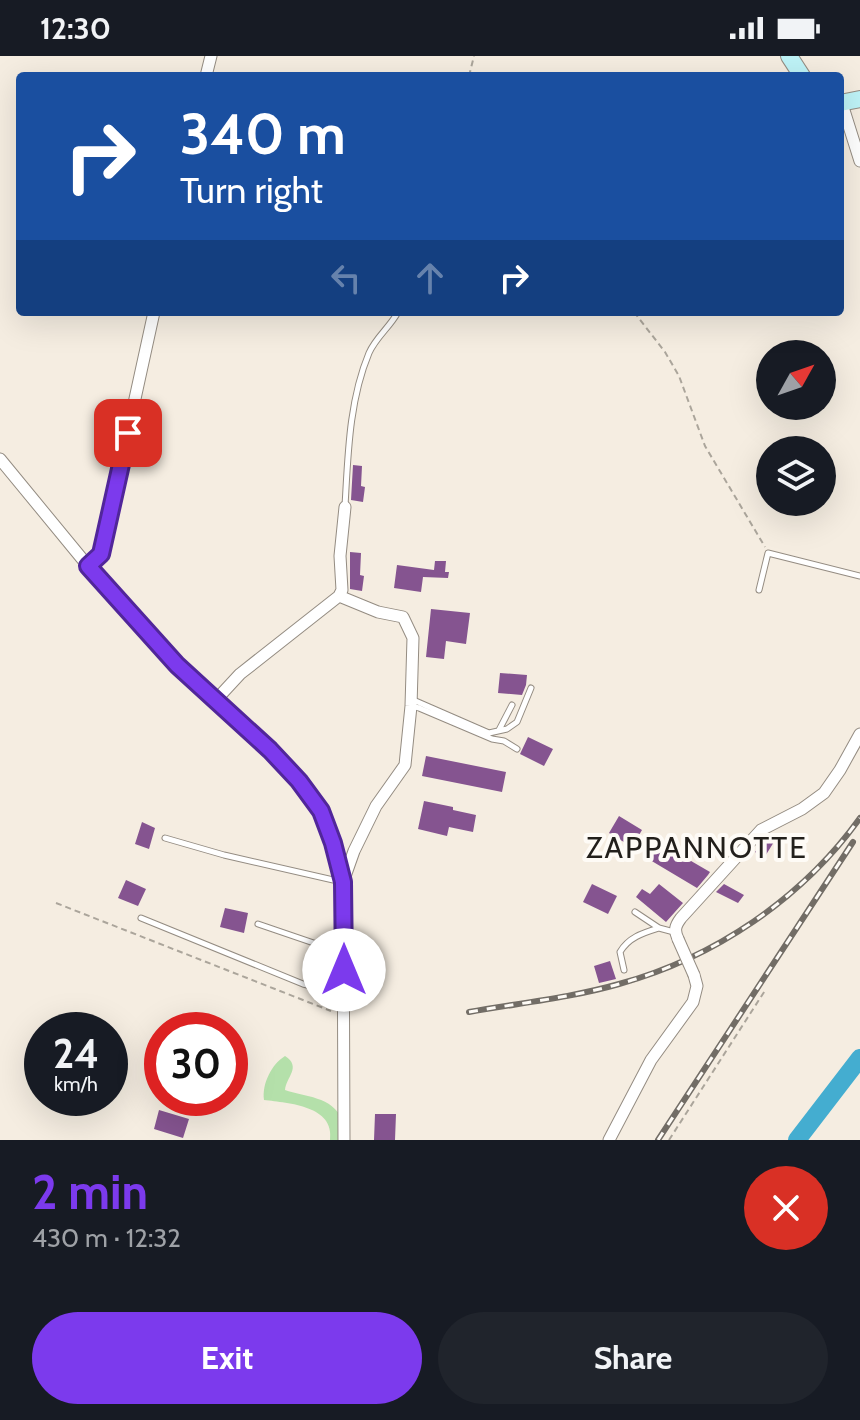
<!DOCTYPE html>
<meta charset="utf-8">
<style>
:root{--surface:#171b24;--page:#20242c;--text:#f1f3f6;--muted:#9ea1a6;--accent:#7c3aed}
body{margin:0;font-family:Cabin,sans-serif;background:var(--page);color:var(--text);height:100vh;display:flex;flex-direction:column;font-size:30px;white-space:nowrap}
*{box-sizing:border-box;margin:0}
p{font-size:26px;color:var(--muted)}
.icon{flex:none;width:44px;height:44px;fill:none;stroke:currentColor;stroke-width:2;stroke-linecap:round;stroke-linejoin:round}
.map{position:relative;height:1084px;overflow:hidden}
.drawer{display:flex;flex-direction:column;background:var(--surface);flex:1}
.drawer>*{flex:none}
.banner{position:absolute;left:16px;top:16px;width:828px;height:244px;border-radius:8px;box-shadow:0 8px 32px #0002;background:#1a4fa0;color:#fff;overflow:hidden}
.needle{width:52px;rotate:50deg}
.tools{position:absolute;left:756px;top:284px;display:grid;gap:16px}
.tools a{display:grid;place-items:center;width:80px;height:80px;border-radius:50%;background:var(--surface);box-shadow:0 8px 32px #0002;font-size:40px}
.speed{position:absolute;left:24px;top:956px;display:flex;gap:16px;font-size:40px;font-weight:700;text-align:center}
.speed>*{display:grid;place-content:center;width:104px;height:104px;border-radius:50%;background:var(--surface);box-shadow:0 8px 32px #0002;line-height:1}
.speed small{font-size:20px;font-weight:400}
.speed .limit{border:12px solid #d22;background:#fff;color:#111}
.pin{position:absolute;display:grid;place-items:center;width:68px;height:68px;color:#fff;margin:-34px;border-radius:16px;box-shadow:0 4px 12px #0006}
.me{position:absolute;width:88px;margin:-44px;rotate:0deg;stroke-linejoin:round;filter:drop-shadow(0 0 6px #0008)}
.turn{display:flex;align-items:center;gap:28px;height:168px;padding:0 32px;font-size:36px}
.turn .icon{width:104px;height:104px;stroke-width:2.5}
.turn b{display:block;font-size:56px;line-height:68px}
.lanes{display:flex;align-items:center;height:76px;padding:0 32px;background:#0003;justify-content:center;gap:40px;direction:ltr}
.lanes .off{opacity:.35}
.round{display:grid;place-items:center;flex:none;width:84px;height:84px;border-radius:42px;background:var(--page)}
.headline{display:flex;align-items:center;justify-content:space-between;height:136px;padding:0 32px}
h1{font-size:48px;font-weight:700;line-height:60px;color:var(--accent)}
.primary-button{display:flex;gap:16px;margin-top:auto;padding:16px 32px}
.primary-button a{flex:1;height:92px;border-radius:48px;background:var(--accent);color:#fff;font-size:32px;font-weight:700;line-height:92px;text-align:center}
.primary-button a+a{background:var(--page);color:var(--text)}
.status{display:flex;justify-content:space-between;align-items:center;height:56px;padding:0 40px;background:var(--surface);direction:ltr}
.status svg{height:22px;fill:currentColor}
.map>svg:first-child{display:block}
</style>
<div class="status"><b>12:30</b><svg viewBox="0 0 49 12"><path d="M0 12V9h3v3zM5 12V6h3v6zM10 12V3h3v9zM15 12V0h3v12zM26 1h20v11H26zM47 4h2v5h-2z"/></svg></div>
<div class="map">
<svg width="860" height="1084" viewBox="0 0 860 1084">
<rect width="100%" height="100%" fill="#f5ede1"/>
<path fill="#b4e0aa" d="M285,1000C302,1011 286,1021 285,1034C304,1041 333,1040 342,1064C343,1069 342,1078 342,1084H330C335,1050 289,1047 264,1044C262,1027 272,1008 285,1000Z"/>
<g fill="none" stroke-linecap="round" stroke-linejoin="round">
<path stroke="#44add0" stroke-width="18" d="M797,1084L860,1002"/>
</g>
<path fill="#855490" d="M353,409L362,410L361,430L365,431L363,446L351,444Z
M350,496L361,497L360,519L364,520L362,535L350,533Z
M435,505H446L445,516H449L448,522L423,521L421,536L394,532L397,509L434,514Z
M431,553L470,557L466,588L446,585L444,603L426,601Z
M500,617L527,619L526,629L522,639L498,637Z
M528,681L553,693L544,710L520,698Z
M426,700L506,716L502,736L422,720Z
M424,745L453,751V754L476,759L473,776L449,771L447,780L418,773Z
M619,760L642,774L632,791L609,777Z
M142,766L155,772L149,793L135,788Z
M772,778L777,781L764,802L755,796L766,781Z
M655,784L710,816L708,819L697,832L645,801Z
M126,824L146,833L138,850L118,842Z
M592,828L617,840L608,858L583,846Z
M659,828L683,847L666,866L636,841L642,833L650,838Z
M724,828L744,839L738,847L716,836Z
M225,852L248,857L244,877L220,871Z
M610,905L616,923L599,927L594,910Z
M159,1054L189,1063L183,1082L154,1073Z
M375,1058H396L395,1084H374Z"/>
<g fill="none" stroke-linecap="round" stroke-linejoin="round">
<g stroke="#948c82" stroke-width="7">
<path id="lane" d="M345,450C348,399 349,345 369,297C376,281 390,271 398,256
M759,534L768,497L860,520
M411,643L489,677L507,673L517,666L531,632
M412,650L419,652L492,683L504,685L517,693
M499,674L512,649
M165,782L224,799L342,826
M635,856L659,872L674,876
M141,862L303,928L319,932L343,931
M258,868L343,897
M624,914L620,896C629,881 643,877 659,872"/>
</g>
<g stroke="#948c82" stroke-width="13">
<path id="street" d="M206,20L211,0
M842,48L860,105
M0,403L88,510L177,609L270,694L299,725L321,755L333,787L343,826L344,1084
M88,510L101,498L154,256
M339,540L378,556L403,561L413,582L411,650L405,709L376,750L354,795L343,826
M215,645L240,618L339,540L342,534L340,500L345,451
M678,883C674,874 675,870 681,862L761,774L802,753L824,737L840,714L860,678
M609,1084L651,1004L693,946L697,930L694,919"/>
</g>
<g stroke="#948c82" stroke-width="18">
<path id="secondary" d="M789,0L802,20
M840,47L860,43"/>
</g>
<path stroke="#aba59b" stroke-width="2" stroke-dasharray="6 4" stroke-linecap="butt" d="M469,20L474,0
M634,256L665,296L679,320L705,390L765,491
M56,847L331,955
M669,1084L766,933"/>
<use href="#lane" stroke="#fff" stroke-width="5"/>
<use href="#street" stroke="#fff" stroke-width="11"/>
<use href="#secondary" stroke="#bef3f7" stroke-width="16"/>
<g stroke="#726d66" stroke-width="6">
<path id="rail" d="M469,956C519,947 570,942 619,928C714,902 802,843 860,762
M658,1084L853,786"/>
</g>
<use href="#rail" stroke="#fefbf6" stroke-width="3" stroke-dasharray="9" stroke-linecap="butt"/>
<g stroke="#948c82" stroke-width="13" stroke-linecap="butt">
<path id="street-bridge" d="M678,883L694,919"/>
</g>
<use href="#street-bridge" stroke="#fff" stroke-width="11"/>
</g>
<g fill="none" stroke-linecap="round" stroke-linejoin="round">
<g stroke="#51269a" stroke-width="20">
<path id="route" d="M128,377L101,498L88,510L177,609L270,694L299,725L321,755L333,787L343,826L344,914"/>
</g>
<use href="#route" stroke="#7c3aed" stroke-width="14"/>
</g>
<g text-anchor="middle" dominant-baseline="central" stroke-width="8" stroke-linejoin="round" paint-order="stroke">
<g font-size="30" letter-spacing="2" fill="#221f1b" stroke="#fefbf6">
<text x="697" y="791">ZAPPANNOTTE</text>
</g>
</g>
</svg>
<div class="tools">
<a><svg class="needle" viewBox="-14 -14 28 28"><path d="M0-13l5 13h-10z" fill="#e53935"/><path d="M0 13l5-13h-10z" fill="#9ea1a6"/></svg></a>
<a><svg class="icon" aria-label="layers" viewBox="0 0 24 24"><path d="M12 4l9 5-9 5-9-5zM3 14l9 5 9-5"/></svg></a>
</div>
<div class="speed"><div>24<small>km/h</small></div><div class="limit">30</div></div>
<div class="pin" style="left:128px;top:377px;background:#d93025"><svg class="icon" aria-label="arrive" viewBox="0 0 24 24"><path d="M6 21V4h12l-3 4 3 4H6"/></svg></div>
<svg class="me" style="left:344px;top:914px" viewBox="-20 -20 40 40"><circle r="19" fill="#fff"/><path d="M0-13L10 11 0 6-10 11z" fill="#7c3aed"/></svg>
<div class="banner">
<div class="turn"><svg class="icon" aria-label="right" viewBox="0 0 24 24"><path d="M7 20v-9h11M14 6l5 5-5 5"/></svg><div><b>340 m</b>Turn right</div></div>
<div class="lanes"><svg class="icon off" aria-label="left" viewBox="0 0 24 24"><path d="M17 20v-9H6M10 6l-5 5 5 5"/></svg><svg class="icon off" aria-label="ahead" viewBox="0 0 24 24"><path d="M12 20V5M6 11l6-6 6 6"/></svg><svg class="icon" aria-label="right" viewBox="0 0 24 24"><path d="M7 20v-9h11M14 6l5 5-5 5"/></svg></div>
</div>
</div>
<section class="drawer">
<div class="headline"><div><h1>2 min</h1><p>430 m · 12:32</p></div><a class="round" style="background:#d93025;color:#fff"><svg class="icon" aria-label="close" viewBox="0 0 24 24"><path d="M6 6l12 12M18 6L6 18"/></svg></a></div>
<div class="primary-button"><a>Exit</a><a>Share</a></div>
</section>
